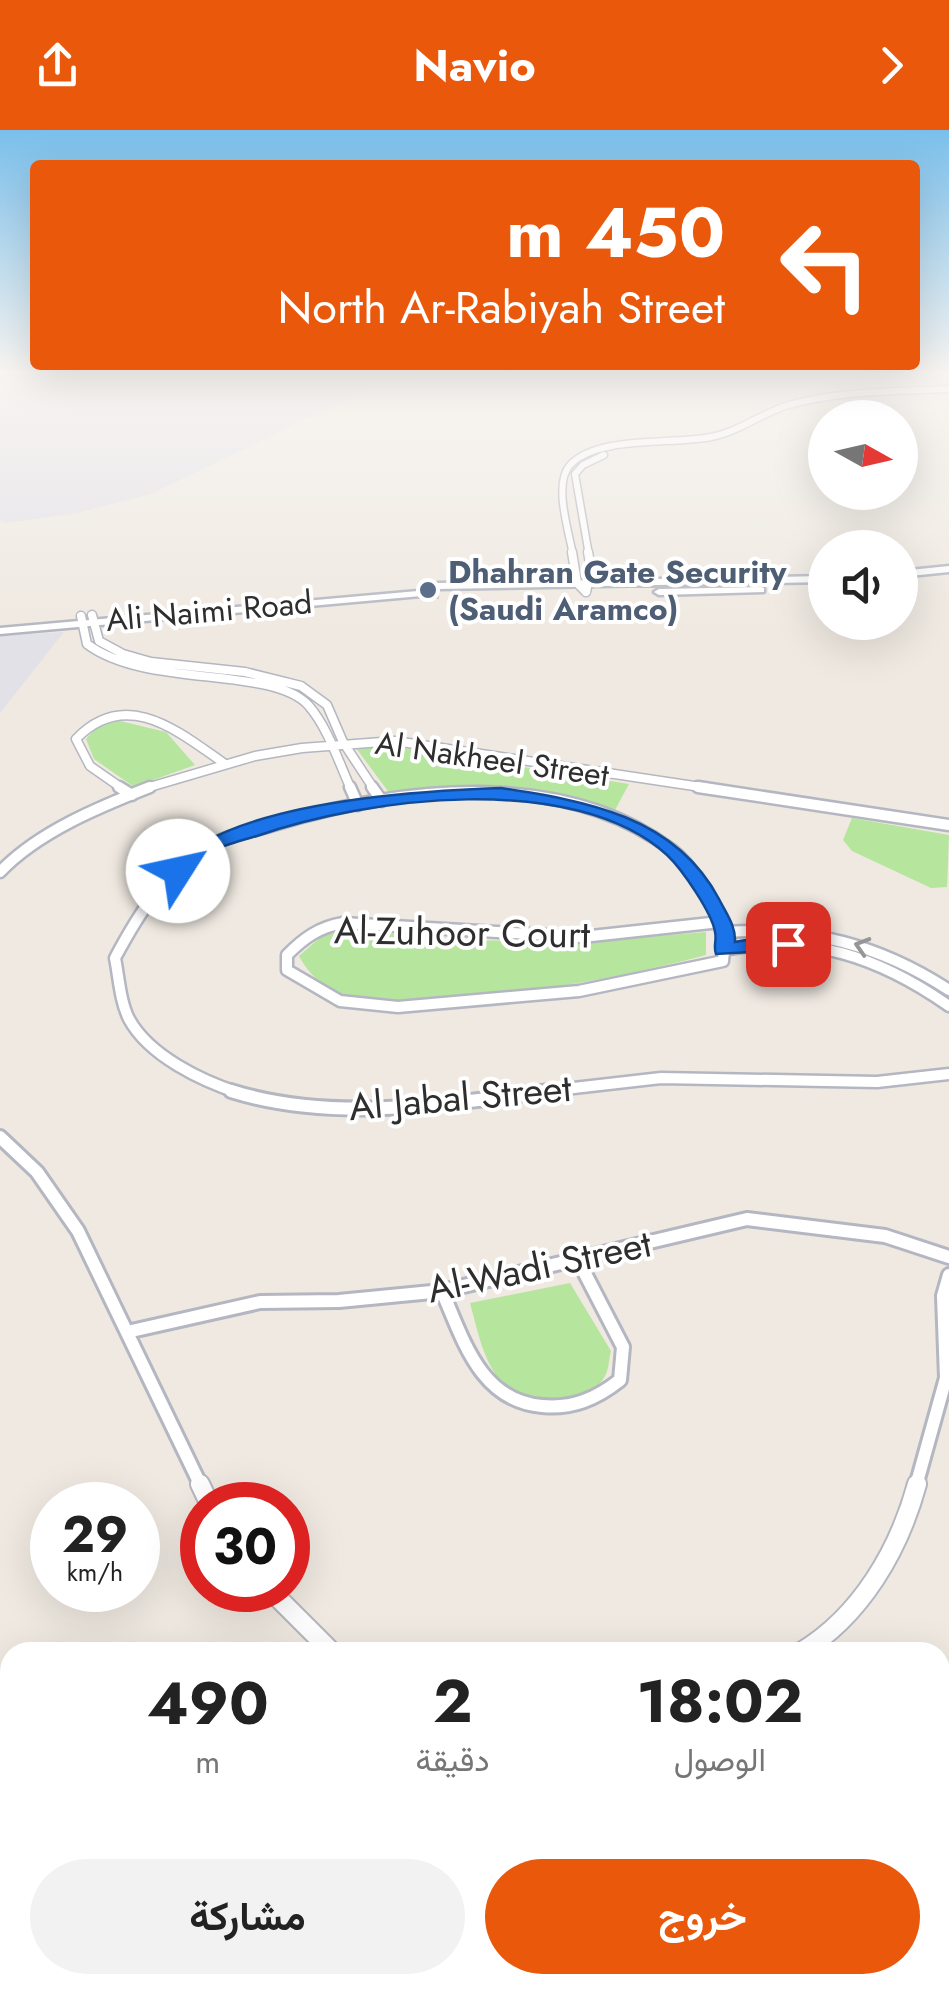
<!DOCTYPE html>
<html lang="ar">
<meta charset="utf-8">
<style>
:root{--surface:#fff;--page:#f2f2f2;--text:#222;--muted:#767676;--accent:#ea580c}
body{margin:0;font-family:Jost,Vazirmatn,sans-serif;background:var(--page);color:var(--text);direction:rtl;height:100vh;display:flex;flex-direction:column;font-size:38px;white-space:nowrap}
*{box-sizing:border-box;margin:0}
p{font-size:32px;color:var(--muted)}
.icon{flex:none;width:55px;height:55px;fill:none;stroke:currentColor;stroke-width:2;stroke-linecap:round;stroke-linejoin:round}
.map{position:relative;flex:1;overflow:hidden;direction:ltr}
.sheet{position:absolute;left:0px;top:1512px;width:950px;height:352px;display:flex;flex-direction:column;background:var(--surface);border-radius:30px 30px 0 0;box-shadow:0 10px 40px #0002;direction:rtl}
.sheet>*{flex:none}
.banner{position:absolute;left:30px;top:30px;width:890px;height:210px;border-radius:10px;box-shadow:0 10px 40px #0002;direction:rtl;background:#ea580c;color:#fff;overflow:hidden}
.needle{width:65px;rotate:98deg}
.tools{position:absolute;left:808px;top:270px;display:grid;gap:20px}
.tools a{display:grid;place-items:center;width:110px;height:110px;border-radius:50%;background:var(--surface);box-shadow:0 10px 40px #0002;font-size:50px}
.speed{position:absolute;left:30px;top:1352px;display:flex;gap:20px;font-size:50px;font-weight:700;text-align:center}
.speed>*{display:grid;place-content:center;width:130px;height:130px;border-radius:50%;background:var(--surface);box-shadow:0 10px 40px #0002;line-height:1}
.speed small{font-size:25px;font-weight:400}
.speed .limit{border:15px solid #d22;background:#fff;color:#111}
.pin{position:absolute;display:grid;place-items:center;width:85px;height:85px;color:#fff;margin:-42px;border-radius:20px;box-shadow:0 5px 15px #0006}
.me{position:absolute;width:110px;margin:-55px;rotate:55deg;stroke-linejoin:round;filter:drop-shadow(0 0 8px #0008)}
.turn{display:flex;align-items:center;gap:35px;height:210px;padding:0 30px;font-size:45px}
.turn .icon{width:130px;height:130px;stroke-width:2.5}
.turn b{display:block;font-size:70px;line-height:85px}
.eta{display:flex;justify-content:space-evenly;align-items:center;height:170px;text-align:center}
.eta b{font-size:60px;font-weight:700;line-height:70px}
.action{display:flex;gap:20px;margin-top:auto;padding:20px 30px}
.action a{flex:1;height:115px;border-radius:60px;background:var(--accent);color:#fff;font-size:40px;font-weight:700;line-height:115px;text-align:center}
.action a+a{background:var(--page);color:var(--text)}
header{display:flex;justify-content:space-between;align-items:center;height:130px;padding:0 30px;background:var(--accent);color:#fff;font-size:45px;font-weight:700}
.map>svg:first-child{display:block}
</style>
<header><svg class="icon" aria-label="forward" viewBox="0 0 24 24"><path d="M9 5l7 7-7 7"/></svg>Navio<svg class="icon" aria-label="share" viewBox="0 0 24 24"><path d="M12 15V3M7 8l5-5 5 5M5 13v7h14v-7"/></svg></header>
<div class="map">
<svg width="949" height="1864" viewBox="0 0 949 1864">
<rect width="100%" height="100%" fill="#efe9e1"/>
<path fill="#e3e1e8" d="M0,242H405L376,260L335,275L151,364L77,383L6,393L0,391Z
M64,502L0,583V506Z"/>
<path fill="#b6e59e" d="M120,591L166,602L195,635L134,657L94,629L86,609L99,595Z
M398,617L629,654L615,680C540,661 467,651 390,664L356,618Z
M852,688L949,705L947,757L931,758L852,721L843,710Z
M351,800L464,810L584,812L706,802V825C616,849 528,864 435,869C406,870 364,875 337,862C319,853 308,843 299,826L323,805Z
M570,1153L611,1221C609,1228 609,1238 606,1244C592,1275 530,1279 508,1259C484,1237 478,1202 470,1173Z"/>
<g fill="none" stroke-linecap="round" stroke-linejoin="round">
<path stroke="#c8c4bd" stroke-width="10" stroke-dasharray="10 5" stroke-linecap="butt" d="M418,464H439"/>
<g stroke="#b4b7c1" stroke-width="9">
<path id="street-far4" d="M573,425C569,402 553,354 570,335C598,305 672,315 711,307C739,302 761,283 789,275C840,261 896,261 949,259
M589,425L575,344L583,335L604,325"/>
</g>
<g stroke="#b4b7c1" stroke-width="11">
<path id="street-far3" d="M572,422L577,453L586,462
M586,462L591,439L588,422
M92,485L99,511L123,524L151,532L245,542L301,556L327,575L343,612L374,659
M81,486L87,514C147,559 273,535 309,576C328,598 339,633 351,659
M123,659L90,636L76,609C127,556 180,603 225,634
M143,659L255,626L302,618L395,611L714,659"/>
</g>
<g stroke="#b4b7c1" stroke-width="15">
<path id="street-far2" d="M119,657L132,665
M350,657L358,675
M372,657L382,671
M698,657L949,695
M0,742C38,702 99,677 150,657
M720,792L582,807L343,793C319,797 304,808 287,825V840L340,871L398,877L579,861L723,831L726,802
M726,802C808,796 880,815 949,860
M724,820C809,803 879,827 949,876
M239,963C202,951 149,926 129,889C120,871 119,848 115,828C138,785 163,744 205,718C226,705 254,701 277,694C400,657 563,637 672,720C698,740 711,774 726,802
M530,963L661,948L877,952L949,944"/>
</g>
<g stroke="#b4b7c1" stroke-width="18">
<path id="street-far1" d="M231,961C333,993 445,974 549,961
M0,1007L37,1042L78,1101L201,1356
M442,1161C463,1209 480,1271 542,1276C572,1279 596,1269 620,1250L623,1217L578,1130
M127,1202L260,1172L339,1171L442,1161L747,1089L885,1106L949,1127
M916,1356L946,1248L943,1166L949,1145"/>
</g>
<g stroke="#b4b7c1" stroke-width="22">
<path id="street" d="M200,1354L210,1375
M270,1460L332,1522
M801,1522C861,1486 899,1420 917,1354"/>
</g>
<g stroke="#b4b7c1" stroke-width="5">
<path id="secondary" d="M591,436L619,444L621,446L616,449L588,441V437Z
M949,436V442L900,447V441Z
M825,446V452L438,459L433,456L438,453Z
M761,457L764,458V462L659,465L654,462L659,459Z
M418,461L421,462V466L0,504V498Z"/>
</g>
<g stroke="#c9c9c9" stroke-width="5">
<path id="highway" d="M949,1842V1864H928L932,1855H940V1846Z"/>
</g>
<use href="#street-far4" stroke="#fff" stroke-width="6"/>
<use href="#street-far3" stroke="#fff" stroke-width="8"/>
<use href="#street-far2" stroke="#fff" stroke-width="10"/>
<use href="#street-far1" stroke="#fff" stroke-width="12"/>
<use href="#street" stroke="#fff" stroke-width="18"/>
<use href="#secondary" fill="#fff" fill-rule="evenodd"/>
<use href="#highway" fill="#ffa35c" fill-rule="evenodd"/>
</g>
<defs><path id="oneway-chevron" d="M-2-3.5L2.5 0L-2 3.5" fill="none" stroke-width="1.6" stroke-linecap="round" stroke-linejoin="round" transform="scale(2.5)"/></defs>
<use stroke="#969696" href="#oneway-chevron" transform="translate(862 816) rotate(-163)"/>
<linearGradient id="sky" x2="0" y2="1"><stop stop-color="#7abfeb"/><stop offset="0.48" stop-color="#f8f5f2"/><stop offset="1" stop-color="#f8f5f2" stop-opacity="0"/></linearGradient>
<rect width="949" height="503" fill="url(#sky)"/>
<path fill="#1a73e8" stroke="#114b97" stroke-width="2.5" d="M501,658C586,671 675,686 719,769C726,783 736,796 735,812L770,806L796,809L799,814L788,820L716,824C713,816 717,811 715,802C712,783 682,739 667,725C574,640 365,668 257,706C243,710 226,714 213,721C203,726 193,737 184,745H171L168,741C226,672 414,661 501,658Z"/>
<circle fill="#5c6f8a" stroke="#fff" stroke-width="4" cx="428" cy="460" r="10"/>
<g text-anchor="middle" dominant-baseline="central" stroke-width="8" stroke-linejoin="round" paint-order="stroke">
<g font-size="32" font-weight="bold" fill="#4e5e75" stroke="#fff" text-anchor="start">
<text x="448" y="442">Dhahran Gate Security<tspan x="448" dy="37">(Saudi Aramco)</tspan></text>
</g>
<g font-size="32" fill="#2e2e2e" stroke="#fff">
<text transform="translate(209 481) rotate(-5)">Ali Naimi Road</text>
<text transform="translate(492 629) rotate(8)">Al Nakheel Street</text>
</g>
<g font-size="38" fill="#2e2e2e" stroke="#fff">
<text transform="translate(462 802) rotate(1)">Al-Zuhoor Court</text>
<text transform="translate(460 967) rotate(-5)">Al Jabal Street</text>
<text transform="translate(539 1136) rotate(-12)">Al-Wadi Street</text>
</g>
</g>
</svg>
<div class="tools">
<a><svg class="needle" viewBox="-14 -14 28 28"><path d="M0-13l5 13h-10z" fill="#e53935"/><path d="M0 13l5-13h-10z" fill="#767676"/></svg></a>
<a><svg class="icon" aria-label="sound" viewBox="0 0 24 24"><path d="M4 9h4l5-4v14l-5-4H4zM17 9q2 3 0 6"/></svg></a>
</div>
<div class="speed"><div>29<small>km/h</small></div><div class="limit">30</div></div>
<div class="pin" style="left:788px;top:814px;background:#d93025"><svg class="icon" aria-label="arrive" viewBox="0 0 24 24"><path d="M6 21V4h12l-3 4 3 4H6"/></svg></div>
<svg class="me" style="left:178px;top:741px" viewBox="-20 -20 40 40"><circle r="19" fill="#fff"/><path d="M0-13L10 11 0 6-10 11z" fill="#1a73e8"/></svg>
<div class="banner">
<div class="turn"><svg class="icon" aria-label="left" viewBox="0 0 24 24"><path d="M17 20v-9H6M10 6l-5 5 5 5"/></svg><div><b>450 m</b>North Ar-Rabiyah Street</div></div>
</div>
<section class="sheet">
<div class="eta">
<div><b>18:02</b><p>الوصول</p></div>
<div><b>2</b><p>دقيقة</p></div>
<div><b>490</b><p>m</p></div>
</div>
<div class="action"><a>خروج</a><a>مشاركة</a></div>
</section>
</div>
